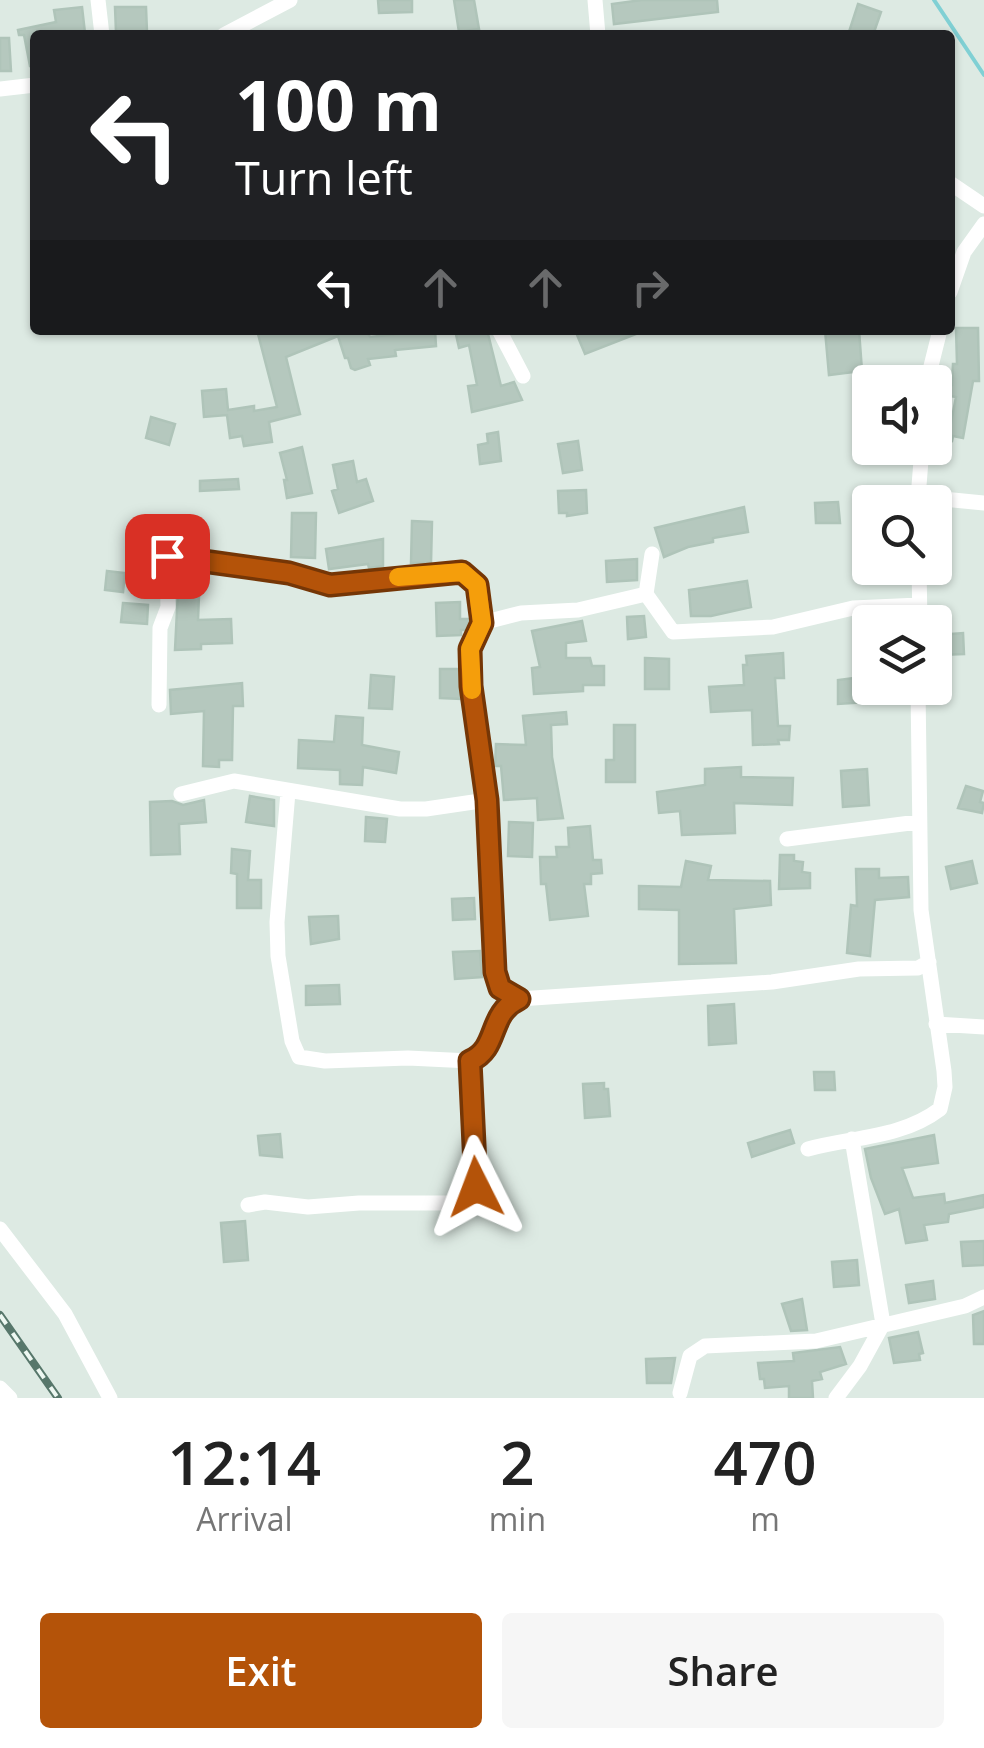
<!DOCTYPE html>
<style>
:root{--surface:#fff;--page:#f6f6f6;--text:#222;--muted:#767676;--accent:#b45309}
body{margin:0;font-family:"Open Sans",sans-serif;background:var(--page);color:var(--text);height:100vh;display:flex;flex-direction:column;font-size:38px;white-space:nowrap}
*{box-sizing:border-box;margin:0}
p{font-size:32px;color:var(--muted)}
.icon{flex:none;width:55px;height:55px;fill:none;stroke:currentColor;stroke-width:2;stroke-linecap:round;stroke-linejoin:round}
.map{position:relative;height:1398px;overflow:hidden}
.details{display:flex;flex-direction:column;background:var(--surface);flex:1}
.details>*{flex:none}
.top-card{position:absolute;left:30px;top:30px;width:925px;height:305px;border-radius:10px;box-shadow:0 2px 8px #0004;background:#202124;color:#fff;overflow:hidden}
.fabs{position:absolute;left:852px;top:365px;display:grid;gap:20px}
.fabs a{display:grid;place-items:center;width:100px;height:100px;border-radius:10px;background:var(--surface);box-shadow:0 2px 8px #0004;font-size:50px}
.pin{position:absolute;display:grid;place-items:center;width:85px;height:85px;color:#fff;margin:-42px;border-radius:20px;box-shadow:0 5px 15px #0006}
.me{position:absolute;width:110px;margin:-55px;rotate:357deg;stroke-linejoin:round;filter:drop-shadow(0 0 8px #0008)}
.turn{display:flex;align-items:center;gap:35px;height:210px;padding:0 40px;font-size:45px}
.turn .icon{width:130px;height:130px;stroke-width:2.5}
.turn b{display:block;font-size:70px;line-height:85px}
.lanes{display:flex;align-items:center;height:95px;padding:0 40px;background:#0003;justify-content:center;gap:50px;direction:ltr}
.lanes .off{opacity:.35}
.eta{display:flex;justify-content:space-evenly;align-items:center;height:170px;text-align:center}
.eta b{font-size:60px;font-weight:600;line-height:70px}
.primary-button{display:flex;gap:20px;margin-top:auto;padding:20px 40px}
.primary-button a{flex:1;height:115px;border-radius:10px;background:var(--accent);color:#fff;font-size:40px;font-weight:600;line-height:115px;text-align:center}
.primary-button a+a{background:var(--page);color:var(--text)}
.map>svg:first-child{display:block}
</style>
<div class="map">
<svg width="984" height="1398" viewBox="0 0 984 1398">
<rect width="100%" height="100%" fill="#ddeae3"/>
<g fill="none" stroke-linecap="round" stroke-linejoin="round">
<path stroke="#80d0d4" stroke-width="4" d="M934,0L984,75"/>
</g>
<path fill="#b5c8be" stroke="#afc4b9" stroke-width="2.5" d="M378,0H412V12L379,13Z
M454,0H474L479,29L459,32Z
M642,0H717L718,12L614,24L612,4Z
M858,4L881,12L873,35H848Z
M82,7L85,33L35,35V66H30L24,35H19L18,30L56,22L54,10Z
M115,7H146L147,32H116Z
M0,38H9L11,71H0Z
M956,328H978L979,381H973L963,438L953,436L952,441L937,438L939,426L950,428L956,397L944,395L946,384L952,385L953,364H957Z
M257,330H366L370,337L435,330L436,346L395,350L396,356L368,359L370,365L355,370L351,368L348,358H345L338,336L286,357L300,414L269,422L272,442L244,446L242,436L230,438L227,415L204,417L202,391L226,389L228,410L254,406V411L277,407Z
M455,330H487L501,386L514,382L522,400L472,412L468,386L477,385L469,345L459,348Z
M575,330H646L585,354Z
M825,330H859L862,371L829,375Z
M151,417L175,424L169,445L146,438Z
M498,432L501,461L480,464L478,445L488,443L487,434Z
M578,441L582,470L563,473L558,444Z
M302,447L312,493L287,498L284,480H287L280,453Z
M353,461L357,482L366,479L373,501L339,513L332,491L338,489L333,465Z
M238,479L239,489L200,491V481Z
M586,490L587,513L567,516V513H559L558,491Z
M838,502L840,523H816L815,503Z
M744,507L748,532L713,538V542L688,547L664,557L655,528Z
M292,513H316L315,558L291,557Z
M412,521L432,522L431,563H411Z
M870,531V561H856L855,532Z
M383,539V566L369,568L368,564L329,569L326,549Z
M637,559V580L607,582L606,561Z
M107,571L125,573L123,592L105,590Z
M179,571L200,572L198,620L231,619L232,643L201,644V649L175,650Z
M747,581L751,607L711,616H691L689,590Z
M460,602V619H470L466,630H461V635L437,636L436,603Z
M123,603L148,605L147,624L121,622Z
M644,616L646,637L628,639L627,617Z
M582,621L586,641L566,643V658H590L592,666H604V685H583V691L534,694L532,668L540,667L532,631Z
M963,633L964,654L939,655L938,635Z
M783,653L784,678H775L778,726H790L789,740H778L779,744L753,745L752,710L711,712L709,687L744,685L743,665H747L746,656Z
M645,658L669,659V689H645Z
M440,669H459L461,699L440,698Z
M371,675L394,677L392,709L369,708Z
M870,676V688H899V700L838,704V680Z
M242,683L243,706H233L232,760H219V767L203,766L204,711L171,714L170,690Z
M566,712L567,724L551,725L552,757L563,818L538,820L537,798L504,800L501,766H495L496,744L526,745L523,716Z
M336,716L363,718L362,745L399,752L396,773L363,767L362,785L340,784V770L298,768L299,740L334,742Z
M614,725H635V782H606V760H614Z
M741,767V777L793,778L792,805L734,803L735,833L682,835L680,811L659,813L657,792L705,785V769Z
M867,769L869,805L843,807L841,771Z
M966,786L983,791L980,802L984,803L982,813L958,808Z
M250,796L274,800V826L246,822Z
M204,800L206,822L179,824L180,854L151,855L150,802L172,801L183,805Z
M366,817L387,819L385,842L365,841Z
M509,822L533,823L532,857L508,856Z
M590,826L593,860H601L602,873L591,874V884H584L588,916L550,920L546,884H541L540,857H557L556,847H569L568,828Z
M232,849L250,851L248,880H261V908H237V874L231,873Z
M780,855H794V861L803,862L802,872L810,873V888L779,889Z
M686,861L711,866L708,880L770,881L771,905L734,909L736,963L679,964V910L639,909V886L681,887Z
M972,861L977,883L951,889L946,867Z
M856,869H879V878L908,877L909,897L875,900L870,956L847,953L851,905L857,906Z
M474,898L475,919L453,920L452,899Z
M338,916L339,939L311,944L309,917Z
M480,951L482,977L455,979L453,952Z
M339,985L340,1004L306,1005V986Z
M734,1004L736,1043L709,1045L708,1006Z
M814,1072H834L835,1090H815Z
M604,1083V1089H608L610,1116L585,1118L583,1084Z
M790,1130L794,1143L752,1157L748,1143Z
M280,1134L282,1157L260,1155L258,1136Z
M934,1135L938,1163L902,1168L913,1198L944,1194L945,1203L984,1195V1207L949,1214L948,1222L924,1225L927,1240L906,1243L899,1209L885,1214L871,1178L865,1149Z
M245,1221L248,1260L224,1262L221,1223Z
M984,1241V1265L963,1266L961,1242Z
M857,1260L859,1285L834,1287L832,1262Z
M933,1281L935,1299L909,1303L906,1285Z
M802,1299L807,1330L791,1331L782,1304Z
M984,1311V1344H974L973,1315Z
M918,1332L923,1353L919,1354L920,1360L894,1363L889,1338Z
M840,1347L846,1364L820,1372L822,1379L812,1381L813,1398H789V1386L765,1388L764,1379H760L758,1363L794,1361L793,1353Z
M675,1358L671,1383H647L646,1359Z"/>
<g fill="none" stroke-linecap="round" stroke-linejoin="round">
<path stroke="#fff" stroke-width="15" d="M98,0L102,35
M595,0L598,35
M224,35L290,0
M0,89L35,85
M950,183L984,206
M950,292L964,252L984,224
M499,330L523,376
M927,382L940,330
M918,492L943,499L984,503
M918,498L922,448
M652,554L646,594L673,632L773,627L853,608L919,605
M919,568L920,622
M646,594L578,610L521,613L482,623L470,649L471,686L487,800L495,972L500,988L519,999L772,982L859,969L918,968L929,962
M159,705L160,628L168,607L167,556L289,573L329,585L462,572L477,585L482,623
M288,792L277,922L278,956L292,1041L299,1057L325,1061L408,1058L470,1061C500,1048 487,1014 519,999
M181,794L234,781L400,809H426L487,800
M787,839L918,822
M936,1024L984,1027
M808,1149C852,1137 902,1138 940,1109L945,1087L944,1071L921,910L918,688
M248,1205L265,1202L308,1207L359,1203H467L472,1200L476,1187L470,1061
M0,1229L65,1314L110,1398
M0,1388L10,1398
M680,1393L690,1356L705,1346L816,1341L965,1306L984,1297
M836,1398L860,1366L883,1324L852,1139"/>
<g stroke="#57776b" stroke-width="8">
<path id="rail" d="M0,1315L58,1398"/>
</g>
<use href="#rail" stroke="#edf7f1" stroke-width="4" stroke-dasharray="11" stroke-linecap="butt"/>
</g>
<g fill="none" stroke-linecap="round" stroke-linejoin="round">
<g stroke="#753606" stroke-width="25">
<path id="route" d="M167,556L289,573L330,585L462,572L477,585L482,623L470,649L471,686L487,800L495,972L500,988L519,999C487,1014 500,1048 470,1061L476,1187"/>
</g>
<use href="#route" stroke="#b45309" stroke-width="18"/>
<path stroke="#f59e0b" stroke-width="18" d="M398,577L462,572L477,585L482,623L470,649L472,690"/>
</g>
</svg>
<div class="fabs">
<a><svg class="icon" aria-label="sound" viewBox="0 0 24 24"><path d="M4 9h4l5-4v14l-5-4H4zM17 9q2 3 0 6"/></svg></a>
<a><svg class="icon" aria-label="search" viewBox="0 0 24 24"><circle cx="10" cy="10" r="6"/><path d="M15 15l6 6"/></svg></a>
<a><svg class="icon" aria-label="layers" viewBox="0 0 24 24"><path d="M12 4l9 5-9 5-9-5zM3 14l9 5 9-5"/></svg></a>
</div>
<div class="pin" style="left:167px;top:556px;background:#d93025"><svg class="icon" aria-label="arrive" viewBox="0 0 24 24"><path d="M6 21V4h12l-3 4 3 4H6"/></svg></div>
<svg class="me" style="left:476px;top:1187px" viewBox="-20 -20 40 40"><path d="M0-17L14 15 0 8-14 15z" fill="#b45309" stroke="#fff" stroke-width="4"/></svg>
<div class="top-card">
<div class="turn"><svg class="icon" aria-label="left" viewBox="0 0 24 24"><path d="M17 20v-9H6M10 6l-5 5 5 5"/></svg><div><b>100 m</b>Turn left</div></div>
<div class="lanes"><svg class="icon" aria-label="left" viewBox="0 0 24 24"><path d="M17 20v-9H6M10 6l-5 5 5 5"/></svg><svg class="icon off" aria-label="ahead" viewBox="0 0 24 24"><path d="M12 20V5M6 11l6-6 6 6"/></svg><svg class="icon off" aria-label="ahead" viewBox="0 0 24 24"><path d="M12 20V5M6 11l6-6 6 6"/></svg><svg class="icon off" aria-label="right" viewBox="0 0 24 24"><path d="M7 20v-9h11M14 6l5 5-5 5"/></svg></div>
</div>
</div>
<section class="details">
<div class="eta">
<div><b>12:14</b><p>Arrival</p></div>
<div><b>2</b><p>min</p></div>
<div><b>470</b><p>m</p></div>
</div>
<div class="primary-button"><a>Exit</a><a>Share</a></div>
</section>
